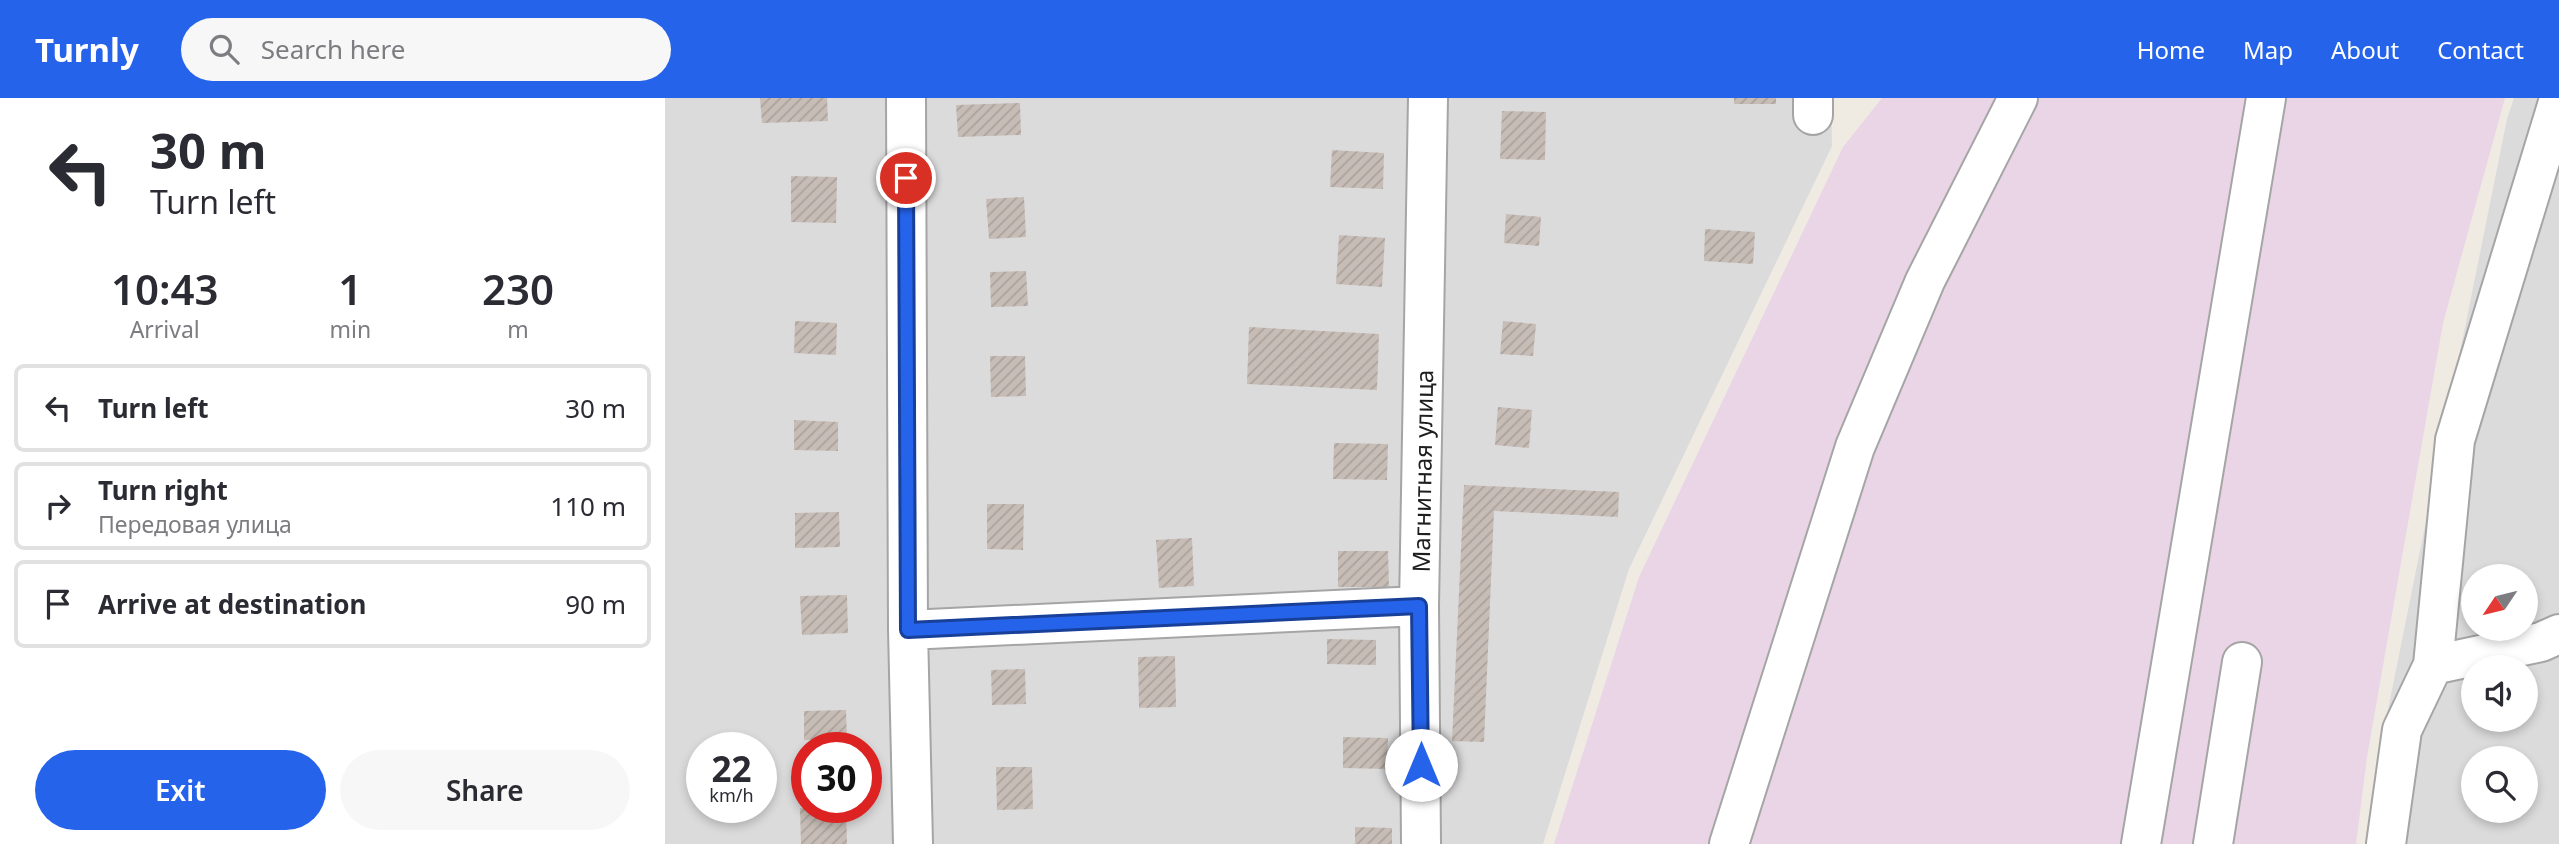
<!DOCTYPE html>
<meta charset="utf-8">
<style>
:root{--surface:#fff;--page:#f7f7f7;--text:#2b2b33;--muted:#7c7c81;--line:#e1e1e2;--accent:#2563eb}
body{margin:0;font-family:"Noto Sans",sans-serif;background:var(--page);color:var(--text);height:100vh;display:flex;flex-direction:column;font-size:26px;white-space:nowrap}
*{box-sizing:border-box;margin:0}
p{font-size:23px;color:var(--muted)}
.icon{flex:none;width:38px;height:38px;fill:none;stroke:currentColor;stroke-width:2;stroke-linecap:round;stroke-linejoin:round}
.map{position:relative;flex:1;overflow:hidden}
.drawer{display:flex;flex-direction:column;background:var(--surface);width:665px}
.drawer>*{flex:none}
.hud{background:#fff;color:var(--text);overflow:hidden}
.needle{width:46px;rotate:235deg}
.fabs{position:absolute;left:1796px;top:466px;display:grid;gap:14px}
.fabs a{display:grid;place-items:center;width:77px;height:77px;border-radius:50%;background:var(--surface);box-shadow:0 4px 10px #0003;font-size:35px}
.speed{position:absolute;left:21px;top:634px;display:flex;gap:14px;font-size:35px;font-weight:700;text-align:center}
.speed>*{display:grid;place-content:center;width:91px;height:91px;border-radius:50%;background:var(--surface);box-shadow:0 4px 10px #0003;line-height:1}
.speed small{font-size:18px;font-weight:400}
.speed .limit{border:10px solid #d22;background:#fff;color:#111}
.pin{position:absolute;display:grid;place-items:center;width:60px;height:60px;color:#fff;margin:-30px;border:4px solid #fff;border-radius:50%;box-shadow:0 2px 7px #0007}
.me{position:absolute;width:77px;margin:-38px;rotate:0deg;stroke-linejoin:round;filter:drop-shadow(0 0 5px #0008)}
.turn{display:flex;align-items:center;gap:24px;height:147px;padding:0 35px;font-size:32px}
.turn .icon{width:91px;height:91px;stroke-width:2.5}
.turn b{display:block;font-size:49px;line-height:60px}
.eta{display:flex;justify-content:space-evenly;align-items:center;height:119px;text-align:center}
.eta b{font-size:42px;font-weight:600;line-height:49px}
.cta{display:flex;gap:14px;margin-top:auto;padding:14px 35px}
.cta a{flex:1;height:80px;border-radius:42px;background:var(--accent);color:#fff;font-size:28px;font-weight:600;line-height:80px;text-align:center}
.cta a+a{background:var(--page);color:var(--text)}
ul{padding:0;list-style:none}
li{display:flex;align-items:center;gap:21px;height:88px;margin:0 14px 10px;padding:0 21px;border:4px solid var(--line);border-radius:10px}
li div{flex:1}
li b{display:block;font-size:26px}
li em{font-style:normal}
header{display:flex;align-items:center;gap:42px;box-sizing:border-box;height:98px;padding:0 35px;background:var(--accent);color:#fff}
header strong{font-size:33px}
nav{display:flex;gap:38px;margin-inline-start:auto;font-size:24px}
.search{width:490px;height:63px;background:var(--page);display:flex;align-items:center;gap:18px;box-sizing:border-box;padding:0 24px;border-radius:38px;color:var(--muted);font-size:26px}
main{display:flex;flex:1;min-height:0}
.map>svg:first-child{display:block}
</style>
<header>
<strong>Turnly</strong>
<div class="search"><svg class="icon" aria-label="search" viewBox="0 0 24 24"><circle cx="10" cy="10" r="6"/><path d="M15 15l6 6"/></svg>Search here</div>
<nav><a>Home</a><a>Map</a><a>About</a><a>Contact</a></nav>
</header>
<main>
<section class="drawer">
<div class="hud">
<div class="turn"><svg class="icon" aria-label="left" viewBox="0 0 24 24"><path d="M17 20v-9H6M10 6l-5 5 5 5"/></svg><div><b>30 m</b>Turn left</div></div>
</div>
<div class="eta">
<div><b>10:43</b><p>Arrival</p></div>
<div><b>1</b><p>min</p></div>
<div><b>230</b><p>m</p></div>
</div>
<ul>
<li><svg class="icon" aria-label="left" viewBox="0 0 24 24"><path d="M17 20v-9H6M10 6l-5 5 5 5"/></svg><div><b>Turn left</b></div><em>30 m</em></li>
<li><svg class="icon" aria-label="right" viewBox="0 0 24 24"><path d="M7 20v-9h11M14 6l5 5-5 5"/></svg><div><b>Turn right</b><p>Передовая улица</p></div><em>110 m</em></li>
<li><svg class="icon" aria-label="arrive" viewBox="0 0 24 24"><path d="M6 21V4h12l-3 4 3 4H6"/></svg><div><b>Arrive at destination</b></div><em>90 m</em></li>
</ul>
<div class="cta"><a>Exit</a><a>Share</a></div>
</section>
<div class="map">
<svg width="1894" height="746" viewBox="0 0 1894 746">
<defs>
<pattern id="building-hatch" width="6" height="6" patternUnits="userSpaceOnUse" patternTransform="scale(1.75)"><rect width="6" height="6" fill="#c7bdb6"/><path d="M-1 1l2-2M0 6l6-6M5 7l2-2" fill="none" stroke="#aaa29c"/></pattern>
</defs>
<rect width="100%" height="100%" fill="#efebe3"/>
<path fill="#dcdbdb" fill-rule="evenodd" d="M0,0H1166L1167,48L964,471L878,746H0ZM37,649H96V709H37ZM142,649H201V709H142Z
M1849,0H1894V746H1705L1714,656L1842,21ZM1808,478H1860V530H1808ZM1808,569H1860V621H1808ZM1808,660H1860V712H1808Z"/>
<path fill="#e9d5e6" d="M1217,0H1840L1778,225L1702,659L1691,746H889L974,479L1178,49Z"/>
<path fill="url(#building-hatch)" d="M95,0H162L163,23L97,25Z
M1069,0H1111V6H1069Z
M355,5L356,37L293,39L291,7Z
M837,13L881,14L880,62L835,61Z
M667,52L719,55L718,91L665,89Z
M126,78L172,79L171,125L126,124Z
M359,99L361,139L324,141L321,101Z
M841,116L876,119L874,148L839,145Z
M1040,131L1090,134L1088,166L1039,163Z
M674,137L720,140L717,189L671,186Z
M361,173L363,208L326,209L325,174Z
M130,223L172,225L171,257L129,255Z
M838,223L871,226L868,258L835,256Z
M584,229L714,236L712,292L582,286Z
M325,258H360L361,298L326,299Z
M833,309L867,312L864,350L830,347Z
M129,322L173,324V353L129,352Z
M669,345L723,346L722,382L668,381Z
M799,387L954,394L953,419L829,413L819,644L787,643Z
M322,406H359L358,452L322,451Z
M174,414L175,449L130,450V415Z
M527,440L529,488L494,490L491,442Z
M673,453H723L724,489H673Z
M182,497L183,535L137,537L135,498Z
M662,541L711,542V567L662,566Z
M510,558L511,609L474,610L473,559Z
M360,571L361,606L327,607L326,572Z
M181,612L182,641L139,642V613Z
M678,639L723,640L722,671L678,670Z
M331,669H367L368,711L332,712Z
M181,709L182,746H136L135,710Z
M690,729L727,730V746H690Z"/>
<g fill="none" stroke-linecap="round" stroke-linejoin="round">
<g stroke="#a5a5a5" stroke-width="42">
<path id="minor" d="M241,0L243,532L248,746
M1148,17V0
M243,532L754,508
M1768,567L1876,544L1894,536
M756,746L754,508L763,0
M1064,746L1190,349L1260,183L1353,0
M1476,746L1601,0
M1548,746L1577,564
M1721,746L1737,632L1768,567L1790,342L1894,1"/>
</g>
<use href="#minor" stroke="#fff" stroke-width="38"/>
</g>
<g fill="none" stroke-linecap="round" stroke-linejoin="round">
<g stroke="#184099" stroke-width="18">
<path id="route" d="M241,80L243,532L754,508L756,667"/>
</g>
<use href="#route" stroke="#2563eb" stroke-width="12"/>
</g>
<g text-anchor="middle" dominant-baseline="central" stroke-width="5" stroke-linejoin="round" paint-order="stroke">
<g font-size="24" fill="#1e1e1e" stroke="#fff">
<text transform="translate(757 373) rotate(-89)">Магнитная улица</text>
</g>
</g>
</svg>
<div class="fabs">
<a><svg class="needle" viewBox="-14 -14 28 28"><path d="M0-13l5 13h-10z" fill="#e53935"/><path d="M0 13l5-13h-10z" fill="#7c7c81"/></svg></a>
<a><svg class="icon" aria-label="sound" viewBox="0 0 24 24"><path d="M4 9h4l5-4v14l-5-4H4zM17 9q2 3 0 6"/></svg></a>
<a><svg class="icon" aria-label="search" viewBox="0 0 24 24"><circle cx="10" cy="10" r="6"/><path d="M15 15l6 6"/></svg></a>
</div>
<div class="speed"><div>22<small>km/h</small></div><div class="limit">30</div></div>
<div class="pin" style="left:241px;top:80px;background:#d93025"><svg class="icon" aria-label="arrive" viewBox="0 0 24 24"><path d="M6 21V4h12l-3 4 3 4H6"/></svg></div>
<svg class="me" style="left:756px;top:667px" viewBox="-20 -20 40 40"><circle r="19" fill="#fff"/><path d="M0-13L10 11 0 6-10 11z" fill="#2563eb"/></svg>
</div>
</main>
